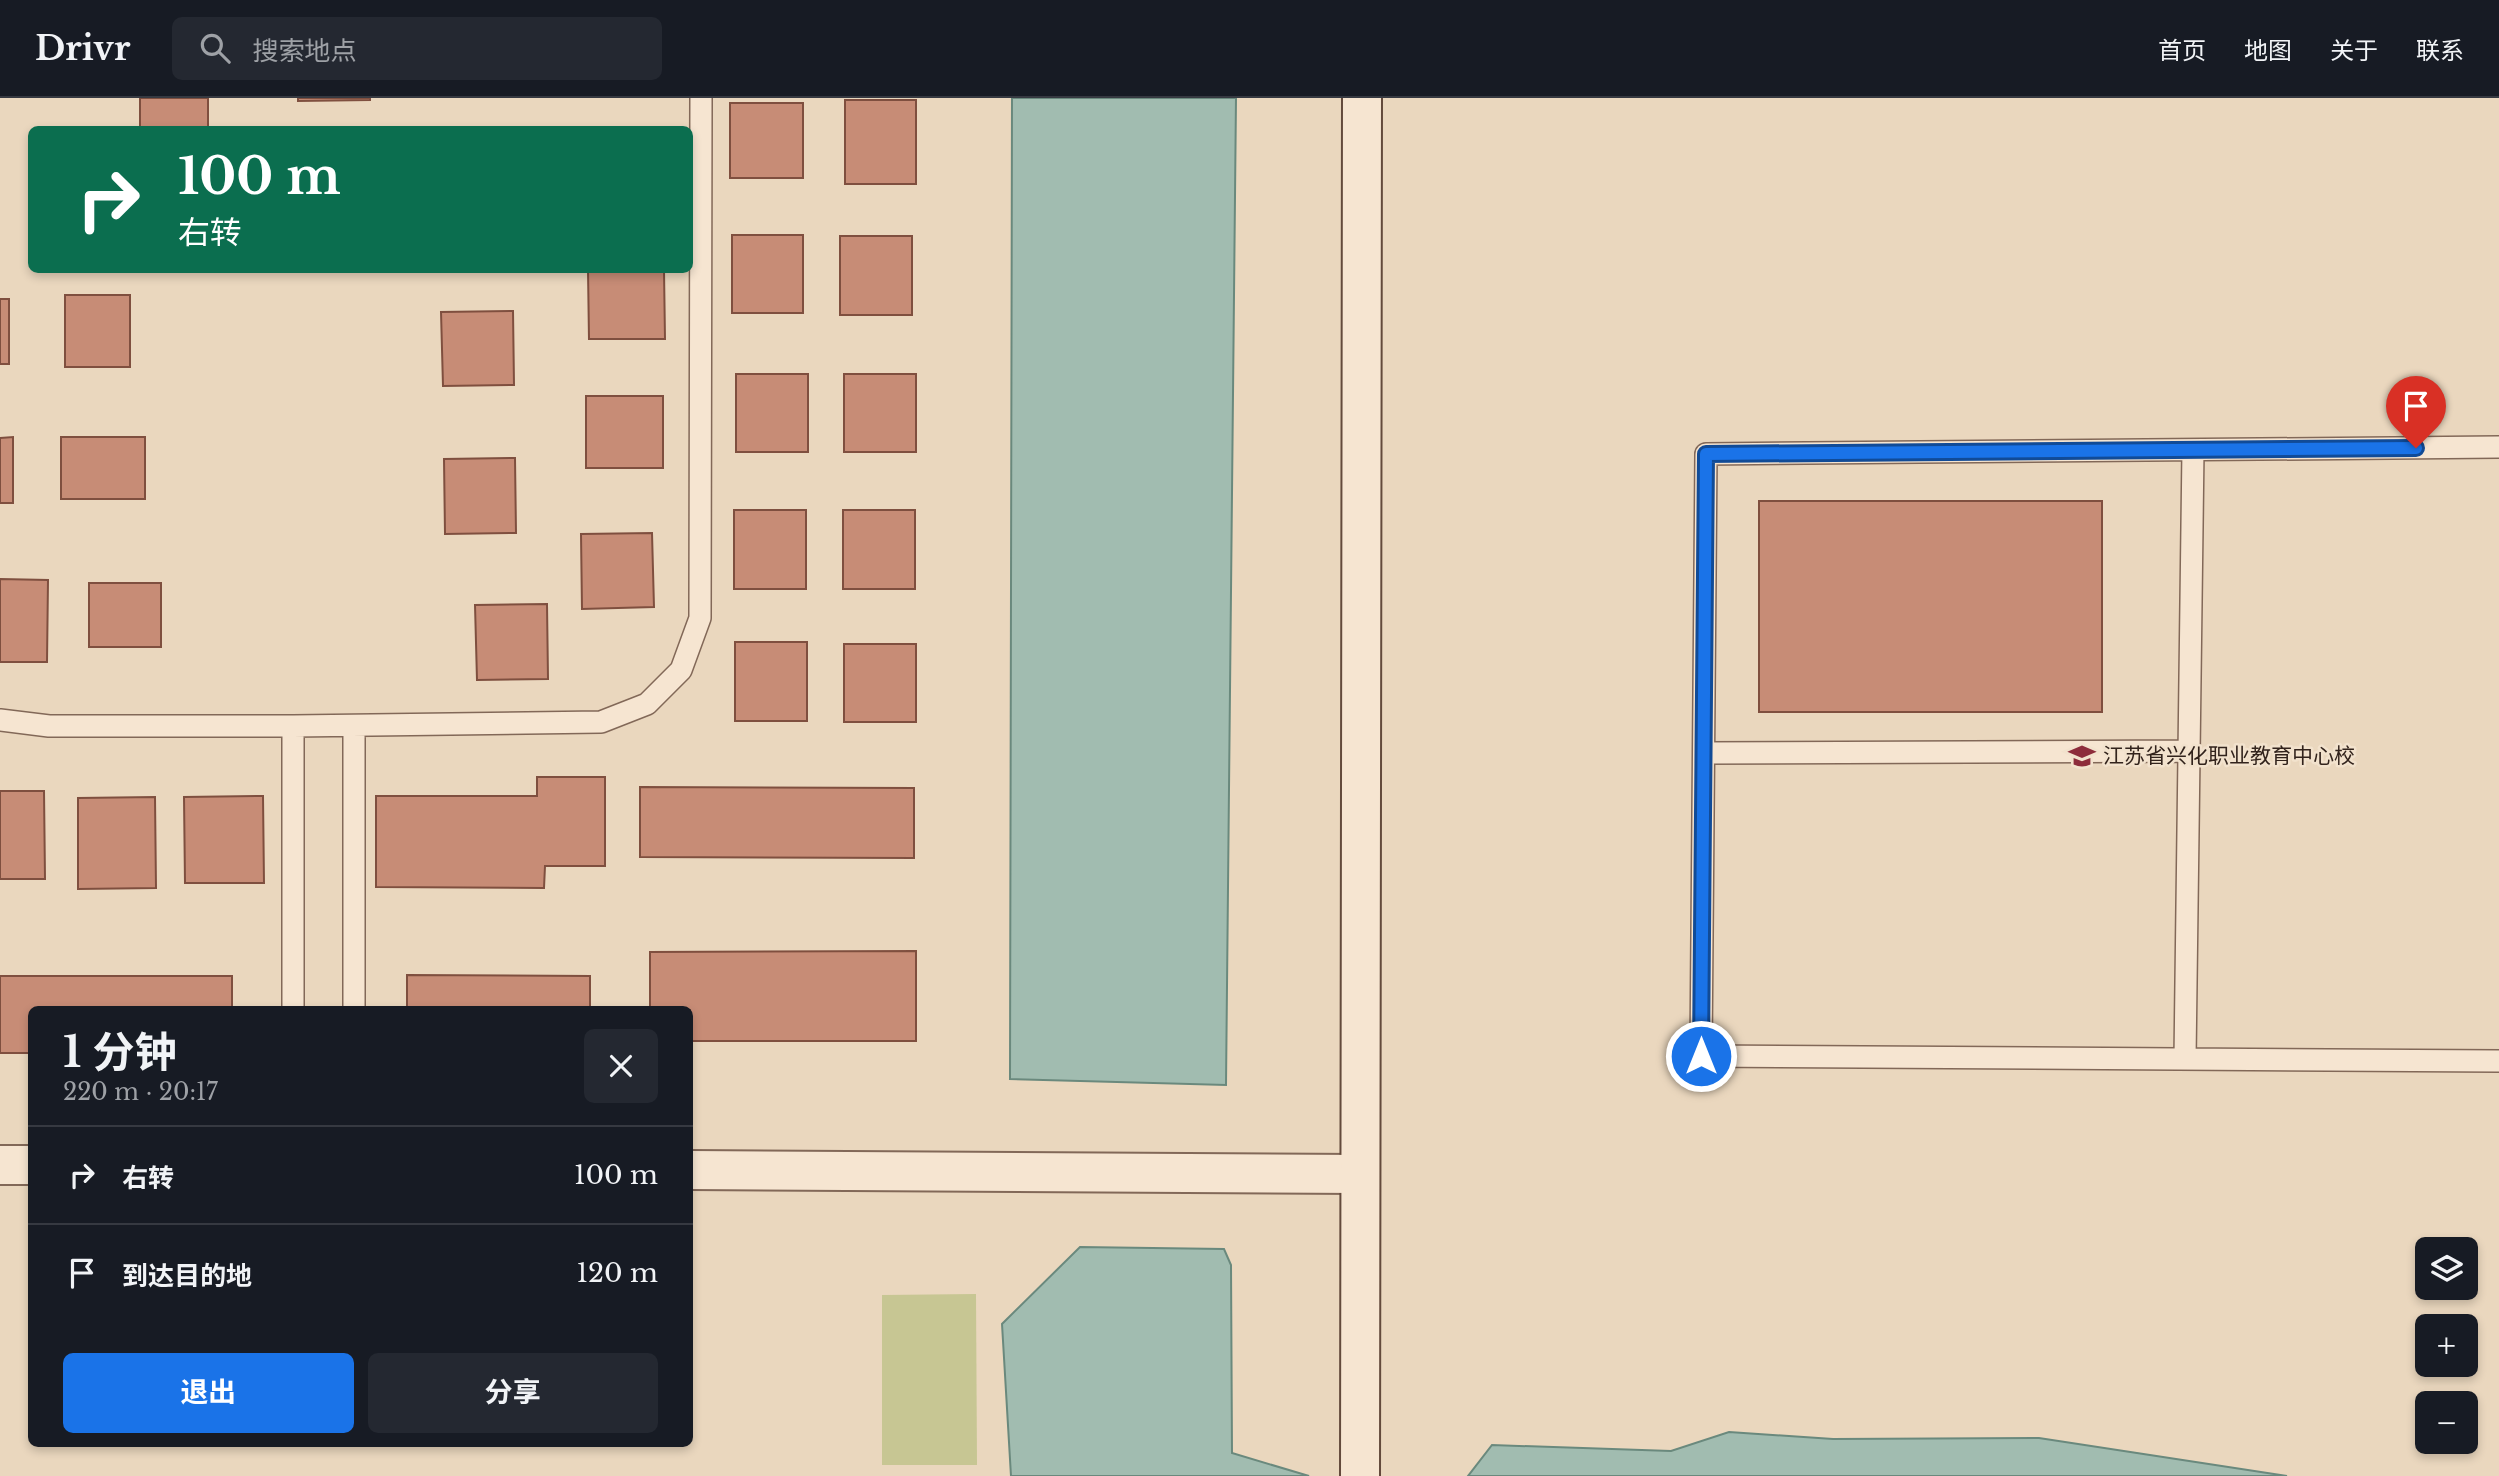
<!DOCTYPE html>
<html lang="zh">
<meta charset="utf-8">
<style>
:root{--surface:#171b24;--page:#242831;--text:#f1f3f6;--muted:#9ea1a6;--line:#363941;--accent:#1a73e8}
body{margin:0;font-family:"Libre Baskerville","Noto Sans SC",serif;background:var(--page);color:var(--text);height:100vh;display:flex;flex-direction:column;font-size:26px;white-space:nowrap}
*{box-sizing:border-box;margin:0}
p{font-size:23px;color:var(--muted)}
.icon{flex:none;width:38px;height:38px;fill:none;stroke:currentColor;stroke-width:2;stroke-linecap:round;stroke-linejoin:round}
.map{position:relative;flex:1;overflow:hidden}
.details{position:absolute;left:28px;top:908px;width:665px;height:441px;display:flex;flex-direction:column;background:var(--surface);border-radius:10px;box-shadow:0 4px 10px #0003}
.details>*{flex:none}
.top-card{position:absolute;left:28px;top:28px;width:665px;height:147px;border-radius:10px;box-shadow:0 4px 10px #0003;background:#0b6e4f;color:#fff;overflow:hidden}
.controls{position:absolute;left:2415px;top:1139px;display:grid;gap:14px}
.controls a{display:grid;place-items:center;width:63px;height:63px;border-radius:10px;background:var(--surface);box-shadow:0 4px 10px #0003;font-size:35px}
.pin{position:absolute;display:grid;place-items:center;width:60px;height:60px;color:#fff;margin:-72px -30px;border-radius:50% 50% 50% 0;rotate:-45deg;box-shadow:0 0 7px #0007}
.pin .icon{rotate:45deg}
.me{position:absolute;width:77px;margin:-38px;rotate:0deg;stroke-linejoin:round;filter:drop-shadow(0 0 5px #0008)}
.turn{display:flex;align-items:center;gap:24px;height:147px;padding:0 35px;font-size:32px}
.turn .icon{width:91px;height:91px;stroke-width:2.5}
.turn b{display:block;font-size:49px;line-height:60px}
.round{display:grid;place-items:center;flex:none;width:74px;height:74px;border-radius:10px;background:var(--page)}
.overview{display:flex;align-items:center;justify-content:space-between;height:119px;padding:0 35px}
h1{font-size:42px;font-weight:700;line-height:52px}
.primary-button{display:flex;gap:14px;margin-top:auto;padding:14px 35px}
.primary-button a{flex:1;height:80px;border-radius:10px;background:var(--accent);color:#fff;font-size:28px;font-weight:700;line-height:80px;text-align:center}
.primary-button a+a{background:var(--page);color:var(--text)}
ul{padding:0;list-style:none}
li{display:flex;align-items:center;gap:21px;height:98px;padding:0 35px;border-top:2px solid var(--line)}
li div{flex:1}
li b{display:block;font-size:26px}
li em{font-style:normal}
header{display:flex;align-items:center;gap:42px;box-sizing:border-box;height:98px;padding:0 35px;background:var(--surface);border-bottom:2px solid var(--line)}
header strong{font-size:33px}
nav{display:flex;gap:38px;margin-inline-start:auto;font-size:24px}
.search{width:490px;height:63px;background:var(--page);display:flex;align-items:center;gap:18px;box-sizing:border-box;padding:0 24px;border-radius:10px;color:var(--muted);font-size:26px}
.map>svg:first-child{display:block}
</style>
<header>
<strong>Drivr</strong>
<div class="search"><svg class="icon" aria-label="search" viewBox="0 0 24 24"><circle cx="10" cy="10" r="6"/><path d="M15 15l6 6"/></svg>搜索地点</div>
<nav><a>首页</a><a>地图</a><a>关于</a><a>联系</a></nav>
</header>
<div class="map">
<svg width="2499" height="1378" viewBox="0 0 2499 1378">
<rect width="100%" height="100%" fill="#ead7be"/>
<path fill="#c7c693" d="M976,1196L977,1367H882V1197Z"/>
<path fill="#a1bcb0" stroke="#6a897d" stroke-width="2" d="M1012,0H1236L1226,987L1010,981Z
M1080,1149L1224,1151L1231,1167L1232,1355L1309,1378H1011L1002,1226Z
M1729,1334L1833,1341L2039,1340L2287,1378H1468L1492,1347L1671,1353Z"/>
<path fill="#c78c76" stroke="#7f4f3f" stroke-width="2" d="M140,0H208V32H140Z
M298,0H370V2L298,3Z
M845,2H916V86H845Z
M730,5H803V80H730Z
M102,29V32H35V30Z
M588,31H663V32H588Z
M732,137H803V215H732Z
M840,138H912V217H840Z
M588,172H664L665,241H589Z
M65,197H130V269H65Z
M0,201H9V266H0Z
M513,213L514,287L443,288L441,214Z
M736,276H808V354H736Z
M844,276H916V354H844Z
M586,298H663V370H586Z
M13,339V405H0V340Z
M61,339H145V401H61Z
M515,360L516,435L445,436L444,361Z
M1759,403H2102V614H1759Z
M734,412H806V491H734Z
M843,412H915V491H843Z
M652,435L654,509L582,511L581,436Z
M0,481L48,482L47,564H0Z
M89,485H161V549H89Z
M547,506L548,581L477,582L475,507Z
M735,544H807V623H735Z
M844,546H916V624H844Z
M537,679H605V768H545L544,790L376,789V698H537Z
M640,689L914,690V760L640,759Z
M0,693H44L45,781H0Z
M263,698L264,785H185L184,699Z
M155,699L156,790L78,791V700Z
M916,853V943H690V912H650V854Z
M407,877L590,878V912H407Z
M0,878H232V912H32V955H0Z"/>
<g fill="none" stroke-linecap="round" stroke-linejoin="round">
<g stroke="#826858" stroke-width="24">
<path id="service" d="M2499,349L1706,356L1701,958L2499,963
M0,622L49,628H293L601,624L647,606L681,572L700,520L701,0
M293,628V912
M354,628V912
M1704,655L2188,653
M2185,961L2193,352"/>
</g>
<g stroke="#826858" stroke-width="42">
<path id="tertiary" d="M0,1067H32
M690,1072L1359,1076"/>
</g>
<g stroke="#634a3c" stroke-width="42">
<path id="secondary" d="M1360,1378L1362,0"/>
</g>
<use href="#service" stroke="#f6e5d1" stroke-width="21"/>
<use href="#tertiary" stroke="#f6e5d1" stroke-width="38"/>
<use href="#secondary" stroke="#f6e5d1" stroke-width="38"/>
</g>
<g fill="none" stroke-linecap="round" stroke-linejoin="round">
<g stroke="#114b97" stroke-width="18">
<path id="route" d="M1701,958L1706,356L2416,350"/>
</g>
<use href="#route" stroke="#1a73e8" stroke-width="12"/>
</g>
<defs>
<g id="school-bare" transform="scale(2.1)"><path d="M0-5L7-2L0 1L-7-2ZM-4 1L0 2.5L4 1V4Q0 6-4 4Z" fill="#8d2c3b" stroke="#f2e2cd" stroke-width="2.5" paint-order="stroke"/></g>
</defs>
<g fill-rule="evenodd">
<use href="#school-bare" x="2082" y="658"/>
</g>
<g text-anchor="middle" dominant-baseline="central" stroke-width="5" stroke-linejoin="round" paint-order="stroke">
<g font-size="21" fill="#32231c" stroke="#f2e2cd" text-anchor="start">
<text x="2103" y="658">江苏省兴化职业教育中心校</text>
</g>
</g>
</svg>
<div class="controls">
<a><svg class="icon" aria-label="layers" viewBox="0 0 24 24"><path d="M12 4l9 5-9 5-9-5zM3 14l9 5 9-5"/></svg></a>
<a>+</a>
<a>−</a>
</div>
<div class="pin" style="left:2416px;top:350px;background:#d93025"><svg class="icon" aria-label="arrive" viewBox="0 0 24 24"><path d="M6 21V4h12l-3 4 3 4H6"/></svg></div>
<svg class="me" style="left:1701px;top:958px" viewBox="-20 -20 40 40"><circle r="17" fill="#1a73e8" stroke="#fff" stroke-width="3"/><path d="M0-11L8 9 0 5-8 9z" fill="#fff"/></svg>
<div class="top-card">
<div class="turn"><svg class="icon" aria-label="right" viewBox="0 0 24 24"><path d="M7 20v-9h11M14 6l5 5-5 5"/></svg><div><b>100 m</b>右转</div></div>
</div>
<section class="details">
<div class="overview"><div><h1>1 分钟</h1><p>220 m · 20:17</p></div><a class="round"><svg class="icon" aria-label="close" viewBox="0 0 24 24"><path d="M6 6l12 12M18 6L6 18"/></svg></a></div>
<ul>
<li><svg class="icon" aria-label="right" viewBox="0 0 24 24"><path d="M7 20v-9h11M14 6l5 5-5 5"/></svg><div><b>右转</b></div><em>100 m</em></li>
<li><svg class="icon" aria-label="arrive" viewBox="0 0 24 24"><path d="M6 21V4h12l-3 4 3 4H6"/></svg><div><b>到达目的地</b></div><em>120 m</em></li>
</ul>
<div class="primary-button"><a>退出</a><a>分享</a></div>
</section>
</div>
